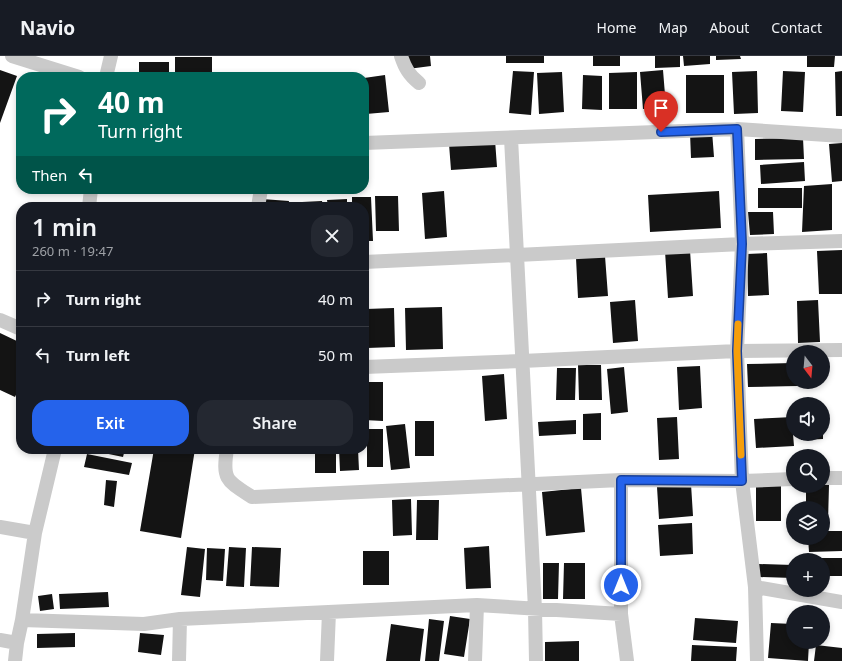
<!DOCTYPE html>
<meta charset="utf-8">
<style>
:root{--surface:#171b24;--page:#242831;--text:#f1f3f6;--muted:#9ea1a6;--line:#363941;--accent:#2563eb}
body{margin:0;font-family:"Noto Sans",sans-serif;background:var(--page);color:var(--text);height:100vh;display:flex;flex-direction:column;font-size:15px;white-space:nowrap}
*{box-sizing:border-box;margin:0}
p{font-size:13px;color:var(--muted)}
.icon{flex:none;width:22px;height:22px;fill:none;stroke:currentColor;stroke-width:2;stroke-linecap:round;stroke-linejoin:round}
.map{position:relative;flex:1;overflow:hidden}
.sheet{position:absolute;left:16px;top:146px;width:353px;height:252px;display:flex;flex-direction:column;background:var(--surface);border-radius:16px;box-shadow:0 2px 6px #0003}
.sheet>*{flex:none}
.banner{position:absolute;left:16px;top:16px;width:353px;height:122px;border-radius:16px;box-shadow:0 2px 6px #0003;background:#00695c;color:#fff;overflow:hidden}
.needle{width:26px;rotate:164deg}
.fabs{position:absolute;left:786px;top:289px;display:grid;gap:8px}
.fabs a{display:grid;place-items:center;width:44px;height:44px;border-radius:50%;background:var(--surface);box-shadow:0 2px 6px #0003;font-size:20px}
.pin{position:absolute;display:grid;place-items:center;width:34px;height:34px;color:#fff;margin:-41px -17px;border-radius:50% 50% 50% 0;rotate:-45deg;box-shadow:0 0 4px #0007}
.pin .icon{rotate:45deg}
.me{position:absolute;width:44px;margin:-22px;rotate:0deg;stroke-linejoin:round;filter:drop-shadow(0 0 3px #0008)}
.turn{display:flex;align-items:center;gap:14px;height:84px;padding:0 16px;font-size:18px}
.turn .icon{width:52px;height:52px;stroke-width:2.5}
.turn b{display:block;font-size:28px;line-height:34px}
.then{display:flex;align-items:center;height:38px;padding:0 16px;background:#0003;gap:8px;font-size:15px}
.round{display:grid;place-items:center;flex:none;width:42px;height:42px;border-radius:16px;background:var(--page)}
.headline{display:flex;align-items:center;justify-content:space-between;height:68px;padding:0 16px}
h1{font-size:24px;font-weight:600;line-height:30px}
.primary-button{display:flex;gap:8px;margin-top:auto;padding:8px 16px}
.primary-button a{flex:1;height:46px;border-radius:16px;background:var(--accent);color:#fff;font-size:16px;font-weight:600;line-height:46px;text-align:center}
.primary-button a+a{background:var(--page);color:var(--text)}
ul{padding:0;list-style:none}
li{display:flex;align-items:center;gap:12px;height:56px;padding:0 16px;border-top:1px solid var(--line)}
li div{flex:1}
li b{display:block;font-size:15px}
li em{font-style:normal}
header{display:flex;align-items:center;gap:24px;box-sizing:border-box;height:56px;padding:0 20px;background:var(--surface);border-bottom:1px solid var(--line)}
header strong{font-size:19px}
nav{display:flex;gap:22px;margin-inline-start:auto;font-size:14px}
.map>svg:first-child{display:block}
</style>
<header>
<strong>Navio</strong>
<nav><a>Home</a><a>Map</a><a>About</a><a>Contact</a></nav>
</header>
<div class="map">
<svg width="842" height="605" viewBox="0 0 842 605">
<rect width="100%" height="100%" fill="#fff"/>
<path fill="#141414" d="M407,0H430L431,10L408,13Z
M506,0H544V7H506Z
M593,0H620V10H593Z
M655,0H680V11L655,12Z
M683,0H710V8L684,10Z
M716,0H740L741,3L716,4Z
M807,0H835L834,11H807Z
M175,1H212V21H175Z
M139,6H169V21H139Z
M0,14L17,20L0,67Z
M663,14L666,51L643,53L640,16Z
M513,15L534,16L531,59L509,57Z
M757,15L758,57L734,58L732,16Z
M783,15L805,16L803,56L781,55Z
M842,15V60H836L835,16Z
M562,16L564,56L539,58L537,17Z
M637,16V53H609V17Z
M359,18V21H338V19Z
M385,19L389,56L366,58L364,38V22Z
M583,19L602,20V54L582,53Z
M686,19H724V57H686Z
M712,75L714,101L691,102L690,77Z
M803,82L804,103L755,104V83Z
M495,84L497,111L451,114L449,88Z
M842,87V125L832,126L829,88Z
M804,106L805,125L761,128L760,109Z
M832,128V174L802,176L804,130Z
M758,132H802V152H758Z
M274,133H296V136L274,137Z
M298,133H323V137L298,138Z
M326,133H348V136L326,137Z
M444,135L447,181L425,183L422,137Z
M719,135L721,172L650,176L648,139Z
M375,140H398L399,175H376Z
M352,141H371L373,185H364V151H352Z
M262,143L289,145L288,151H262Z
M347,143V151H328L327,144Z
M322,145L323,151H302V146Z
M748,156H773L774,178L750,179Z
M690,194L693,240L668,242L665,195Z
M842,194V238H819L817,195Z
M767,197L769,239L748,240L747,198Z
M605,200L608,240L578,242L576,202Z
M635,244L638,285L613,287L610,246Z
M818,244L820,286L798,287L797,245Z
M442,251L443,293L406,294L405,252Z
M394,252L395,291L367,292L366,253Z
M0,277L21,287V328L15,341L0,334Z
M793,307V326H797V330L748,331L747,308Z
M578,309H601L602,344H579Z
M700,310L702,352L679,354L677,311Z
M624,311L628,356L611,358L607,313Z
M557,312H576L575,344H556Z
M504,318L507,363L485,365L482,320Z
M364,326H383V365L364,364Z
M601,357V384H583V358Z
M677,361L679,403L659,404L657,362Z
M793,361V378L794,390L756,392L754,363Z
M576,364V378L539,380L538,366Z
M415,365H434V400H415Z
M405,368L410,412L391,414L386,370Z
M367,373H383V411H367Z
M801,378H823V383L801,384Z
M100,393H125L123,401L99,396Z
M154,393H195L181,482L140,475Z
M315,393H336V417H315Z
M339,393H358L359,414L340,415Z
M87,398L132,407L129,419L84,411Z
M106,424L117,425L114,451L104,449Z
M691,428L693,460L659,463L657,431Z
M756,428H781V465H756Z
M823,429H829L828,467H823V452H806V430H823Z
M581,432L585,476L546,480L542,436Z
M411,443L412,479L393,480L392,444Z
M417,444H439L438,484H416Z
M692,467L693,498L660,500L658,469Z
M823,475H842V495L809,496L808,482H823Z
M489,490L491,532L466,533L464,492Z
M187,491L205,493L200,541L181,539Z
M229,491L246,492L244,531L226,530Z
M252,491L281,492L279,531L250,530Z
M207,492L225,493L223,525L206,524Z
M363,495H389V529H363Z
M810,502H842V520H823V504H810Z
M543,507H559L558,543H543Z
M564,507H585V543H563Z
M759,508L793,509V522L759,521Z
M108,536L109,551L60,553L59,538Z
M52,538L54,553L40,555L38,540Z
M450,560L470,563L464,601L444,598Z
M695,562L738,565L736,587L693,584Z
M429,563L444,565L439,605H425Z
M771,567L793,568V586H809L808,605L768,602Z
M391,568L424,573L420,605H386Z
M75,577V591L37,592V578Z
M140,577L164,579L161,599L138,596Z
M579,585V605H545V586Z
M692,589L737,591L736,605H691Z
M816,589L842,592V605H814Z"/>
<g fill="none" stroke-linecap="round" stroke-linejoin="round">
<path stroke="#cacaca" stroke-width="14" d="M12,0L79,21
M401,0C405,12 409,19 419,27
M106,21L111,0
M737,73L742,188L737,295L742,425L755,531L842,546
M511,82L517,199L742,188L842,185
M364,87L737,73L842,80
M89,151L91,133
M258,151L261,133
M364,206L517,199L535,553L536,605
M0,264L21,273
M364,311L522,305L737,295L842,294
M227,393C222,424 227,425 252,441L621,424L742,425L793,423
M823,422H842
M621,424V558L627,605
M0,471L35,477
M755,531L757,605
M22,564L144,568L180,563L477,549L621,558
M0,584L17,587
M15,605L17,587L22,564L35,477L55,393
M179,605L180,563
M327,605L329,556
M475,605L477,549"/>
</g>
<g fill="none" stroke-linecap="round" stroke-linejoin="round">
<g stroke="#184099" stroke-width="10">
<path id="route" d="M621,529V424L742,425L737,295L742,188L737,73L661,76"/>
</g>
<use href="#route" stroke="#2563eb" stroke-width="7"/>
<path stroke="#f59e0b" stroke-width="7" d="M738,268L737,295L741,399"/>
</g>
</svg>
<div class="fabs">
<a><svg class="needle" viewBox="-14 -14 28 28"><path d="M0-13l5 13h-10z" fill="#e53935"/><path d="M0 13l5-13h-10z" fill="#9ea1a6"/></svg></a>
<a><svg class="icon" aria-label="sound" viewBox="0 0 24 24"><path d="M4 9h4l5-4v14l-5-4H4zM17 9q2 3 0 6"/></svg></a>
<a><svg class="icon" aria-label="search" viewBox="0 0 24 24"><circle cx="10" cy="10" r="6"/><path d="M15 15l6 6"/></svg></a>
<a><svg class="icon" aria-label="layers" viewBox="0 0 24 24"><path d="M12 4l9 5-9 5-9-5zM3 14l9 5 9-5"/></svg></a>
<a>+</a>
<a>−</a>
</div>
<div class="pin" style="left:661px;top:76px;background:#d93025"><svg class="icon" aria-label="arrive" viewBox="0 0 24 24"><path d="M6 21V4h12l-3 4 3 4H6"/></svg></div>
<svg class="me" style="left:621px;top:529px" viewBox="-20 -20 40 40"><circle r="17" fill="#2563eb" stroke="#fff" stroke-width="3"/><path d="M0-11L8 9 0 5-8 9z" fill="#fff"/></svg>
<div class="banner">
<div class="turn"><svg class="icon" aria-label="right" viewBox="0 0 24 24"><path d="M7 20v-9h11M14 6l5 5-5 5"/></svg><div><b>40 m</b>Turn right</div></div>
<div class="then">Then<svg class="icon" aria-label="left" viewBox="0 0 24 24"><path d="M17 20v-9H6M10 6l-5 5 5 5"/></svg></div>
</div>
<section class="sheet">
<div class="headline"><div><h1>1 min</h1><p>260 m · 19:47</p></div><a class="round"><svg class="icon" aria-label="close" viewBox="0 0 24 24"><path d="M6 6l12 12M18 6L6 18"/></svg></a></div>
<ul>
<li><svg class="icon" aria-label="right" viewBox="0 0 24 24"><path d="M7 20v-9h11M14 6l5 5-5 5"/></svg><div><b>Turn right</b></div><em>40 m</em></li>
<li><svg class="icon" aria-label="left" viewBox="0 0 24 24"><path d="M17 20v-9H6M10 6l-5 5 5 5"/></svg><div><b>Turn left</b></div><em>50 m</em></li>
</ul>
<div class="primary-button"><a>Exit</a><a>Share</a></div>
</section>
</div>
